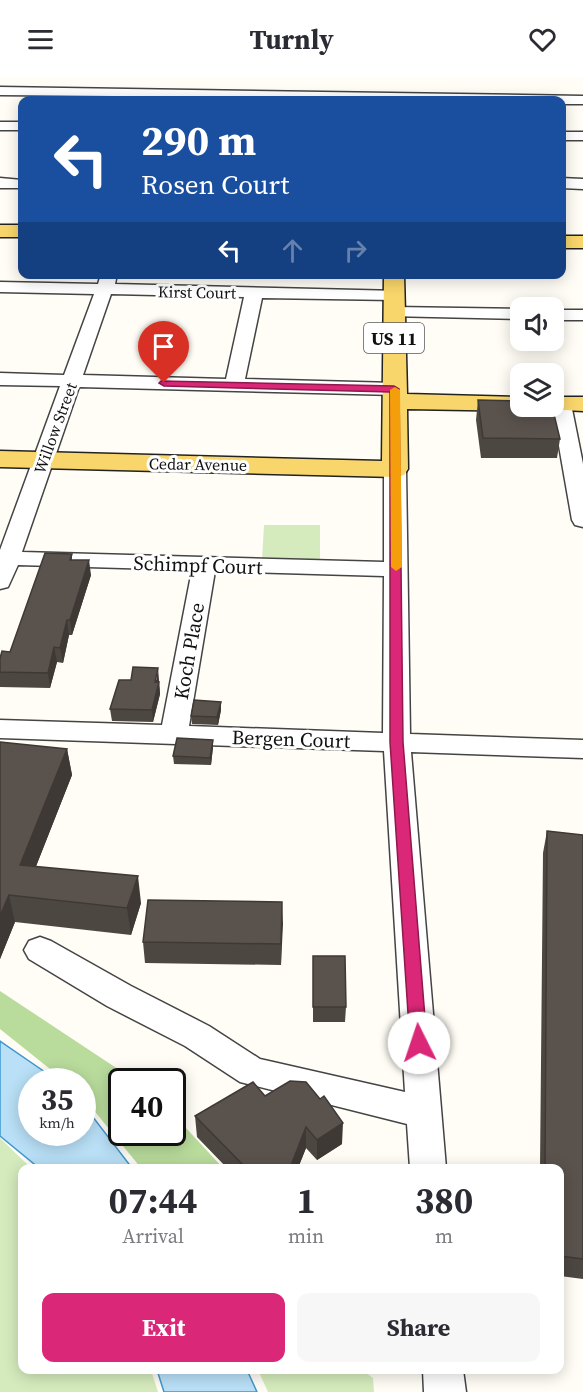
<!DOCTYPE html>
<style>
:root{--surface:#fff;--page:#f7f7f7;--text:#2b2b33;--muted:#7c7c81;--accent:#db2777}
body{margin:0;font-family:"Source Serif 4",serif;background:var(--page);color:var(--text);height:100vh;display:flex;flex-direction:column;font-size:22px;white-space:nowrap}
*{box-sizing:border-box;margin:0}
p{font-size:20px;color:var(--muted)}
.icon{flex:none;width:33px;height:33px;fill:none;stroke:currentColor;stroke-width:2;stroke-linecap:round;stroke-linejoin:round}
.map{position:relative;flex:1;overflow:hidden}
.sheet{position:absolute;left:18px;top:1086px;width:546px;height:210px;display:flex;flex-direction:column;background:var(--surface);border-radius:12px;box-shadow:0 3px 15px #0003}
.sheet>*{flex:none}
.hud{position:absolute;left:18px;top:18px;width:548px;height:183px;border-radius:12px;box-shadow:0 3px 15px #0003;background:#1a4fa0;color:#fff;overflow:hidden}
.buttons{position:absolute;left:510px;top:219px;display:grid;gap:12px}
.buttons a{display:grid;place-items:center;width:54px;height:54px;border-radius:12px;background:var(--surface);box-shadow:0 3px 15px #0003;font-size:30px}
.speed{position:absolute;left:18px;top:990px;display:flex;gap:12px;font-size:30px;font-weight:700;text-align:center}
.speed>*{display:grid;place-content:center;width:78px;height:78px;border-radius:50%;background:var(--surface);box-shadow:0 3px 15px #0003;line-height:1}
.speed small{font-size:15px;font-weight:400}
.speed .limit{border:3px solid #111;border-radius:9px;background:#fff;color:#111}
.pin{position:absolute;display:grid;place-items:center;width:51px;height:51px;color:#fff;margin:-62px -26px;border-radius:50% 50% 50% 0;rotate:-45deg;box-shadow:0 0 6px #0007}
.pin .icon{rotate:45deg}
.me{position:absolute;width:66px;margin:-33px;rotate:356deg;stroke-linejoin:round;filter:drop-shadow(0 0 4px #0008)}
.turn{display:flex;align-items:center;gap:21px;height:126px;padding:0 24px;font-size:27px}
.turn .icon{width:78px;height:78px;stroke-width:2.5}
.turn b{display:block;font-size:42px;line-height:51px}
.lanes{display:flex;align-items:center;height:57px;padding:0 24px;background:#0003;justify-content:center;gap:30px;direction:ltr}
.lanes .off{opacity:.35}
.eta{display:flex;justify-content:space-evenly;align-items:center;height:102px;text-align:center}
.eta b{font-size:36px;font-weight:700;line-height:42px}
.action{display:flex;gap:12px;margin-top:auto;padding:12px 24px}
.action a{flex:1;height:69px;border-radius:12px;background:var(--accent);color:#fff;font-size:24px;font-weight:700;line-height:69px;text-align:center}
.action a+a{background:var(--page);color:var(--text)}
header{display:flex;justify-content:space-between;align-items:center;height:78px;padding:0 24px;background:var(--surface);font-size:27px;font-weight:700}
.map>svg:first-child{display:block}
</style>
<header><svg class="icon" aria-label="menu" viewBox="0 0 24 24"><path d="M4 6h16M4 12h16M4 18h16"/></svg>Turnly<svg class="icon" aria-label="heart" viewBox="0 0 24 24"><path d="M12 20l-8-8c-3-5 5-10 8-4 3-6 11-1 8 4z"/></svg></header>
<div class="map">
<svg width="583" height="1314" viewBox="0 0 583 1314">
<rect width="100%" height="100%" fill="#fffdf5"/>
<path fill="#d5ebbd" d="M264,447H320V483L262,482Z
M0,1060L31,1090H22V1292H151L158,1314H0Z
M258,1292H362L373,1300L374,1314H268Z"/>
<path fill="#b9dc9c" d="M0,913L136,1003L122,1004V1054H172L173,1036L223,1090H141L83,1019L82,1004L65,1003L0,951Z"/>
<path fill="#b9e0f7" stroke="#3f96cf" stroke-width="1.5" d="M0,963L58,1003L32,1004V1054H82L83,1026L132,1090H39L0,1058Z
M157,1292H247L257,1314H164Z"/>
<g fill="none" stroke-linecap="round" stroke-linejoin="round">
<g stroke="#444" stroke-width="3">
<path id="minor" d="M0,9L583,18V26H561V22L0,17Z
M0,44H22V52H0Z
M561,54H583V62H561Z
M0,100L22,102V110H0Z
M561,100L583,101V111L561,110Z
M101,196H117L115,206L400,213L403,217L394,222L262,220L245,301L395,305L405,311L395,317L79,309L22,474L384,484V391L387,386H403L406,391L410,656L583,662V680L411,674L446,1090H410L407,1046L240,1004L185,968L107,928L29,881L24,872L29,863L40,859L51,863L131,908L209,948L260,981L405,1014L384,673L0,660V642L162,647L192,492L18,487L8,509L0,511V472L60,308L0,307V295L64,297L94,216L0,214V204L98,206ZM111,216L244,219L226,301L83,297ZM215,493L384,498L383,655L189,648Z
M394,229L520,231V241L388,238L385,234Z
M554,232H583V242H554Z
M561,320L568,322L571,326L583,386V449L575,447L572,442L552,328L554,322Z
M423,1292H463L466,1314H424Z"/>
</g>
<g stroke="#222" stroke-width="3">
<path id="major" d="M0,147H22V159H0Z
M561,158H583V170H561Z
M384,196H404L407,316L520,319V328H530L529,331L520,333L407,331L408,391L404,397L395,399L0,389V373L382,383Z
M554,319H583V333L545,331L544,328H554Z"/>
</g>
<use href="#minor" fill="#fff" fill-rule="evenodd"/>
<use href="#major" fill="#f9d66b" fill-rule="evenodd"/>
</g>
<path fill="#4d4742" d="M22,123V142H21L19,130Z
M478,322L560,361L557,380H481L476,342Z
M72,476V482L91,497L72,557H69L63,585L57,584L50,610L0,609V580L10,574Z
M131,602H159L160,616L153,644L112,643L110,631Z
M221,624V632L218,647L192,646L191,638Z
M213,662V669L211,687L174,686L173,678Z
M0,664L67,671L72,697L36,788L141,825L131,857L15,844L0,881Z
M547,753L583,757V1201L560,1198V1090H540L543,775Z
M282,824L281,887L145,885L143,864Z
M313,878L346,929L345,944H313Z
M265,1018L342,1066L317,1082L306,1070L298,1090H227L197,1059L195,1038Z"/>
<path fill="#3f3936" d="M89,482L91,497L72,557L70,542Z
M67,542L69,557L63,585L60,570Z
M54,569L57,584L50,610L48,595Z
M158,590L159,602L158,610L159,604L160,616L153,644L152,632Z
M221,624V632L218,647L217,639Z
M213,662V669L211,687L210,680Z
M67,671L72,697L26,814L20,787Z
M138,798L141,825L131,857L127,830Z
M9,817L15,844L0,881V838Z
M282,824L283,846L281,887V866Z
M343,1045L342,1066L317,1082V1062Z
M306,1049V1070L298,1090H290Z"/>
<path fill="#5a524d" stroke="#3f3936" stroke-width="1.5" d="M22,123V130H19Z
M478,322L520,323V328H552L560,361L483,360Z
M45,475L72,476L70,482H89L70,542H67L60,570L54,569L48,595L0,594V580L2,573L10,574Z
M133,589L158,590L155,604H159L152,632L110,631L119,602H131Z
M194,622L221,624L217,639L191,638Z
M177,660L213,662L210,680L173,678Z
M0,664L67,671L20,787L138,798L127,830L9,817L0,838Z
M547,753L583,757V1181L560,1178V1090H545Z
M148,822L282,824L281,866L143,864Z
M313,878H345L346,929H313Z
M290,1003L306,1004L320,1021L324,1018L343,1045L317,1062L306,1049L290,1090H246L195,1038L253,1004L265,1018Z"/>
<path fill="#db2777" stroke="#8e194d" stroke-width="1.5" d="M161,303L394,308L399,311L403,664L427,965L425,970L419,972L413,970L410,965L390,664V314L164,308L159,305Z"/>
<path fill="#f59e0b" d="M395,309L400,312L402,489L396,493L391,489L390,312Z"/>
<g text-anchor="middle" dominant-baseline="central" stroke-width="6" stroke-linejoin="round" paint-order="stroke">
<g font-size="16" fill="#111" stroke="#fff">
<text transform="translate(197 214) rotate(1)">Kirst Court</text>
<text transform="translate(55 350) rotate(-70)">Willow Street</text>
<text transform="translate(198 386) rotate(1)">Cedar Avenue</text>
</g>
<rect fill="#fff" stroke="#585858" stroke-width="1.5" x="364" y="245" width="60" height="30" rx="4.5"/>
<g font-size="18" font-weight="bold" fill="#111">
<text x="394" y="260">US 11</text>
</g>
<g font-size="20" fill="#111" stroke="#fff">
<text transform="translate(198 487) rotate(2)">Schimpf Court</text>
<text transform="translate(189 573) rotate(-80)">Koch Place</text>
<text transform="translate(291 661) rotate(2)">Bergen Court</text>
</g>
</g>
</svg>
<div class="buttons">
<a><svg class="icon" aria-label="sound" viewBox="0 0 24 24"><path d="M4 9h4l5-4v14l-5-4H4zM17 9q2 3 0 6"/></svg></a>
<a><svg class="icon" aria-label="layers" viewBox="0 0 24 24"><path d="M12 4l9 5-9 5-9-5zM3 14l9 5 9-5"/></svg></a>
</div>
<div class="speed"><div>35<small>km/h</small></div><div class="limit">40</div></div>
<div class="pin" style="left:164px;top:305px;background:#d93025"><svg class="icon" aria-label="arrive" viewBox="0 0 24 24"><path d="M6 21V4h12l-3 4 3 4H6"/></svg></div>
<svg class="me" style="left:419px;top:965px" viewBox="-20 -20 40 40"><circle r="19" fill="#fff"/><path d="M0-13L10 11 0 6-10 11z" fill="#db2777"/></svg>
<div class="hud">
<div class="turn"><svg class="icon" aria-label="left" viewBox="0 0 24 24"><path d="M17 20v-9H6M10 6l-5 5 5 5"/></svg><div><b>290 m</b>Rosen Court</div></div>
<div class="lanes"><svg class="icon" aria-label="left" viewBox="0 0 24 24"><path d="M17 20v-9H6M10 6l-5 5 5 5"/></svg><svg class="icon off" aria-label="ahead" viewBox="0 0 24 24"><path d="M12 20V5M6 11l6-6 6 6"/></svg><svg class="icon off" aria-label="right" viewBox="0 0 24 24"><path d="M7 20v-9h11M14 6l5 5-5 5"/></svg></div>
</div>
<section class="sheet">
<div class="eta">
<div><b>07:44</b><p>Arrival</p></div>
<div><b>1</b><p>min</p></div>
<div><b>380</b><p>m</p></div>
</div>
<div class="action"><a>Exit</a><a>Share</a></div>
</section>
</div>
